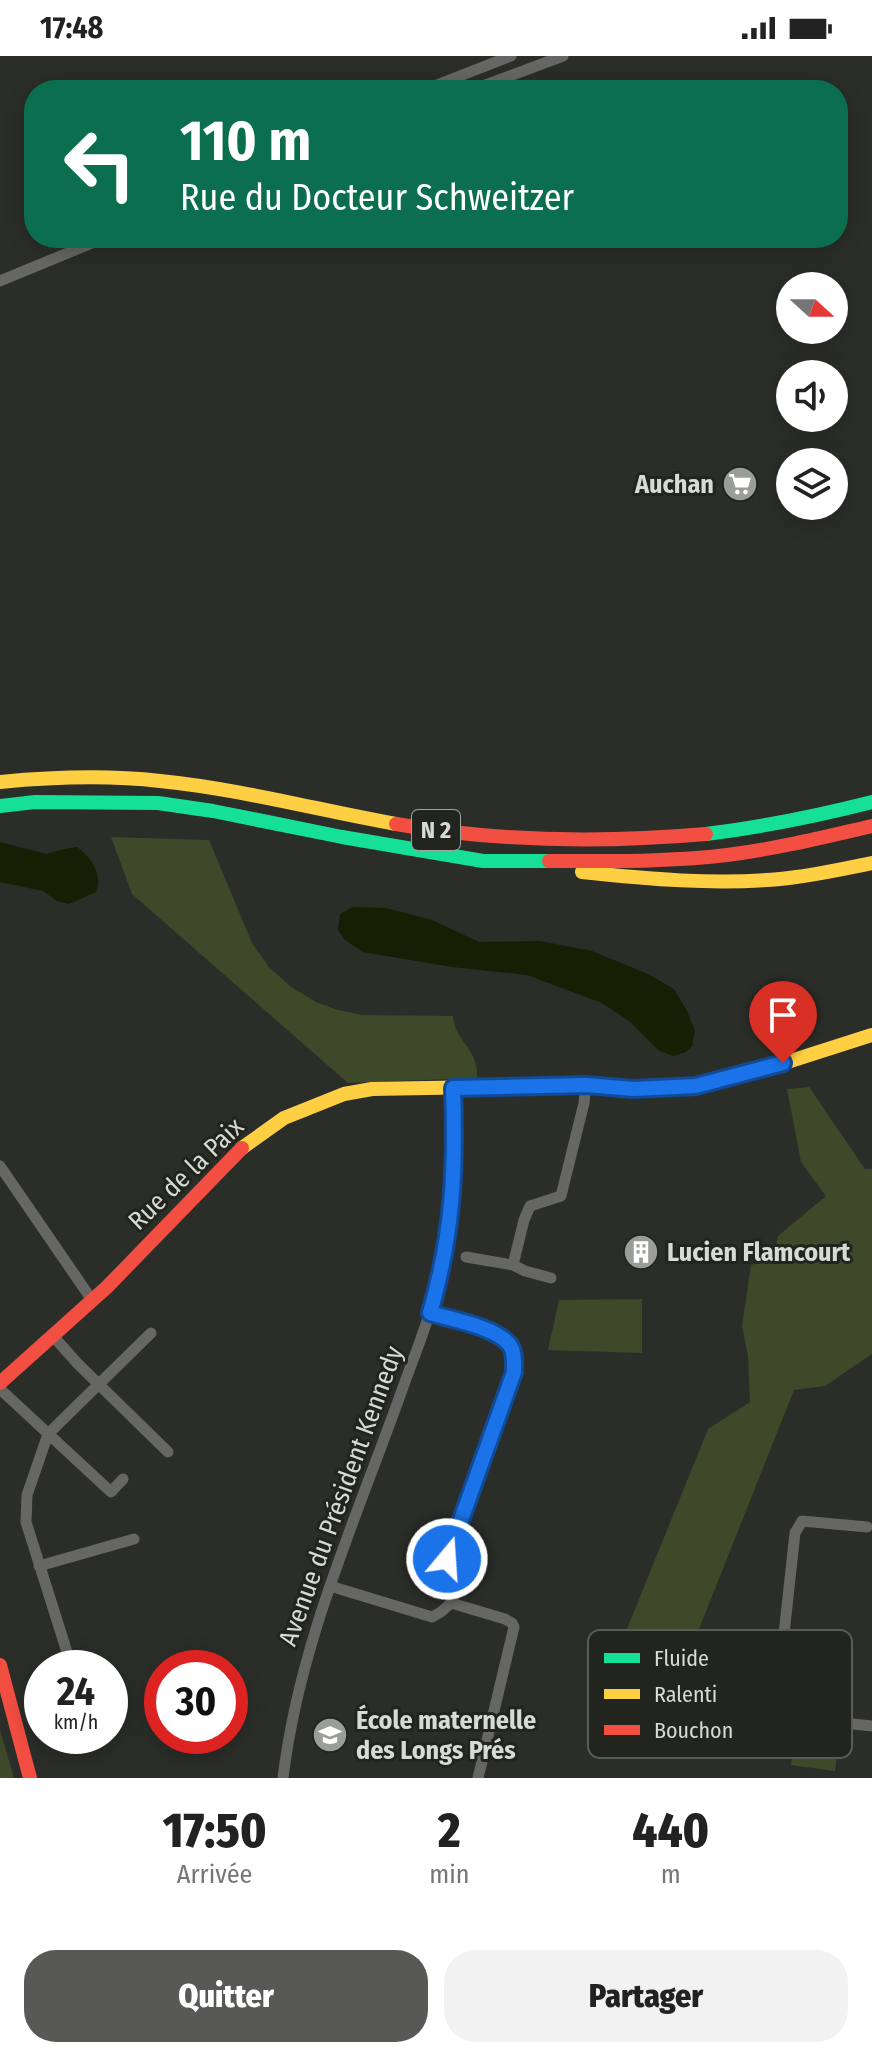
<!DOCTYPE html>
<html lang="fr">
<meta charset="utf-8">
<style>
:root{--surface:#fff;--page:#f2f2f2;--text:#222;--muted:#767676;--accent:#585957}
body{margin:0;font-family:"Fira Sans Condensed",sans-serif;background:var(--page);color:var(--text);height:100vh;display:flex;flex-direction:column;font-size:30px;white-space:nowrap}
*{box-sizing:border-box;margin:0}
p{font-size:26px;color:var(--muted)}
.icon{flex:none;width:44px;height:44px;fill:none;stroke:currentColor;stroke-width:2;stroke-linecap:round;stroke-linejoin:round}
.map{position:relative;height:1722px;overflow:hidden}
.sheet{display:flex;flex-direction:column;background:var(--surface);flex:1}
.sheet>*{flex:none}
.banner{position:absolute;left:24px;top:24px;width:824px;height:168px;border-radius:32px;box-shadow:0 4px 20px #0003;background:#0b6e4f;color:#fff;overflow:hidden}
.needle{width:52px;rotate:111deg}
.fabs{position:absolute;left:776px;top:216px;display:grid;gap:16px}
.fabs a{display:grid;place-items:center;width:72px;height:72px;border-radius:50%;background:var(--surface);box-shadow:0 4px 20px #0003;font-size:40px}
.speed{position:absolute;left:24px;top:1594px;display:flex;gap:16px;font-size:40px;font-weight:700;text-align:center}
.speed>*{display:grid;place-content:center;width:104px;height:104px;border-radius:50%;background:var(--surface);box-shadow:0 4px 20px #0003;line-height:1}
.speed small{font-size:20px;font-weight:400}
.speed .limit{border:12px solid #d22;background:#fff;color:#111}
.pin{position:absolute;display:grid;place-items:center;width:68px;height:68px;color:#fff;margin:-82px -34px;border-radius:50% 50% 50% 0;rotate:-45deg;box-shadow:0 0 8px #0007}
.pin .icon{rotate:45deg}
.me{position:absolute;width:88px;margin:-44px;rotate:18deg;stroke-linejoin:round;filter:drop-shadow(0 0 6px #0008)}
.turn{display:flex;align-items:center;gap:28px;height:168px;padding:0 24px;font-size:36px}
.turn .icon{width:104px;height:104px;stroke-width:2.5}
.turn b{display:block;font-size:56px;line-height:68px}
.eta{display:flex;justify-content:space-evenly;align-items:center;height:136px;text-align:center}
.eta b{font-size:48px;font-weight:800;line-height:56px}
.button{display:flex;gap:16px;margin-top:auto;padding:16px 24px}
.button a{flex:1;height:92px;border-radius:32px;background:var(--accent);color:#fff;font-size:32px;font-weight:800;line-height:92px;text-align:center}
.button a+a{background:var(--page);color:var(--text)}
.status{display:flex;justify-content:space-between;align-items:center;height:56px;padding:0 40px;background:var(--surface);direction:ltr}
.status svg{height:22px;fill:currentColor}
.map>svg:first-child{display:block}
</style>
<div class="status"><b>17:48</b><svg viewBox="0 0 49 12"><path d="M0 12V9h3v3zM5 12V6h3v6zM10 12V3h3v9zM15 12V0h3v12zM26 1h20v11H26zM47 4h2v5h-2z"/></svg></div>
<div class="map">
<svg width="872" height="1722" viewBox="0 0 872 1722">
<rect width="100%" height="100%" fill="#2b2d29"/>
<path fill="#3e492a" d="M111,781L209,784L252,887L269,911L291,931L316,946L338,954L362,959L453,960C454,985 479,992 477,1022L348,1027L132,838Z
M809,1031L865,1113H872V1298L825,1330L794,1334L670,1646L603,1632L708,1373L750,1346L748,1300L742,1270L751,1209L773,1203L778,1180L826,1140L801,1106L787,1033Z
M642,1243V1297L548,1294L559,1244Z
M0,1674L14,1722H0Z
M795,1685L838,1691L835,1715L791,1709Z"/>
<path fill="#161e04" d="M0,786L46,798L64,793L77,791C92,802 103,819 96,836L69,848L57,845L43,835L0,826Z
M353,851L386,852L432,864L479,886L540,885L592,895L648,918L674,933L687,955L695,975L692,990L686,996L673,1000L658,994L629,965L602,947L527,919L452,911L363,896L345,884L338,874L340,858Z"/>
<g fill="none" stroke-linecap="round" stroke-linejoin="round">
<path stroke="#666664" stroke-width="11" d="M424,34L511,0
M472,34L563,0
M0,225L104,182
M0,1110L92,1244
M466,1201L513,1209L525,1215L551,1222
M513,1209L524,1164L530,1150L561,1140L584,1047L586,1029
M53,1280L78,1308L168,1396
M0,1333L111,1436L123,1423
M867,1471L802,1465L795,1477L776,1651L786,1661L872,1670
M39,1510L134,1483
M330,1530L432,1561C462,1546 456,1531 447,1503L514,1316C514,1308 515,1298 511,1291C501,1272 450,1263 430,1257
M451,1547L505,1563L512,1567L514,1571L478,1722
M72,1612L26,1466L27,1439L48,1378L151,1277
M283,1722C299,1587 357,1461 402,1334C415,1298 430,1262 439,1225C455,1161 456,1097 453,1032"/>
<path stroke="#16e098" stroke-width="14" d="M0,750L35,746L158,747L213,755L342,781L483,805H549
M706,778C762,771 817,760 872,746"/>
<path stroke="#ffcf43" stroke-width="14" d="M0,726C52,721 108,719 160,725C240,733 318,754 396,768
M582,816C647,823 715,829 780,823C811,820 842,813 872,807
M242,1092L284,1062L344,1038L372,1033L586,1029L634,1033L696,1030L759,1015L872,979"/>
<path stroke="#f24e42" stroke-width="14" d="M396,768C499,786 602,787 706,778
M549,805C609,805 668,806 727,799C776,793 824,781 872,770
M0,1327L107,1231L242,1092
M0,1609L30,1722"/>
</g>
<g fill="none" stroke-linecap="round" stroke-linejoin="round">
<g stroke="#114b97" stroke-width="20">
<path id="route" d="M447,1503L514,1316C514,1308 515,1298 511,1291C501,1272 450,1263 430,1257C453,1177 456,1114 453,1032L586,1029L634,1033L696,1030L783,1007"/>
</g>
<use href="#route" stroke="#1a73e8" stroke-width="14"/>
</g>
<defs>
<g id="supermarket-disc" transform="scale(1.8)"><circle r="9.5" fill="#9b9d98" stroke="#22251d"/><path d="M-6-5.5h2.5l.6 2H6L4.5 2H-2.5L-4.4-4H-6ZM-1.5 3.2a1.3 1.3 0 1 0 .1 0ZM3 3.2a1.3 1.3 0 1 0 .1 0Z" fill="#fff"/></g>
<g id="building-disc" transform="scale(1.8)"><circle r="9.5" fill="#9b9d98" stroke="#22251d"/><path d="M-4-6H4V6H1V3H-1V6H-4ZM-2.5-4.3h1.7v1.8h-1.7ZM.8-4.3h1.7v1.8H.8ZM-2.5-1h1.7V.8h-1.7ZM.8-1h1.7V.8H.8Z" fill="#fff"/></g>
<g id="school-disc" transform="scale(1.8)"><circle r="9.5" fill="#9b9d98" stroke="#22251d"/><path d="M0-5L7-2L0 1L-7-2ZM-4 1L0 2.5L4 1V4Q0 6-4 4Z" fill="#fff"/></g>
</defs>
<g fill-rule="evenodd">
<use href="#supermarket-disc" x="740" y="428"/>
<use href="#building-disc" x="641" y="1196"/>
<use href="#school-disc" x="330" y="1679"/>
</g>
<g text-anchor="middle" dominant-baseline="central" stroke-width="6" stroke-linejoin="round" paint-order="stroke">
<rect fill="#22251d" stroke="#a1a49d" stroke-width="2" x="412" y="754" width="48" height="40" rx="6"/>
<g font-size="24" font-weight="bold" fill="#d8dad4">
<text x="436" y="774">N 2</text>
</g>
<g font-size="26" font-weight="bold" fill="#d8dad4" stroke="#22251d" text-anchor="start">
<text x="714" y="428" text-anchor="end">Auchan</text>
<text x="667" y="1196">Lucien Flamcourt</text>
<text x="356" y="1664">École maternelle<tspan x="356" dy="30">des Longs Prés</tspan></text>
</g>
<g font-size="26" fill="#d8dad4" stroke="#22251d">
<text transform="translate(186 1118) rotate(-44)">Rue de la Paix</text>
<text transform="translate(341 1440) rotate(-70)">Avenue du Président Kennedy</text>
</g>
</g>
<rect x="588" y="1574" width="264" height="128" rx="12" fill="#22251d" stroke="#595b54" stroke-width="2"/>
<rect x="604" y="1597" width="36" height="10" fill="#16e098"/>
<rect x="604" y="1633" width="36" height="10" fill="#ffcf43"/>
<rect x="604" y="1669" width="36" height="10" fill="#f24e42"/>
<g font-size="22" fill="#d8dad4">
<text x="654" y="1610">Fluide</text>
<text x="654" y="1646">Ralenti</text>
<text x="654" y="1682">Bouchon</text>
</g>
</svg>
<div class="fabs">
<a><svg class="needle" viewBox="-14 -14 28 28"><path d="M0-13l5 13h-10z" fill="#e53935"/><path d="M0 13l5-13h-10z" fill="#767676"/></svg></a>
<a><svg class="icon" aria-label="sound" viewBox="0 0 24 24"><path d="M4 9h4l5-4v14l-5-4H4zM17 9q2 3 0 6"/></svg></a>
<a><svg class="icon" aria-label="layers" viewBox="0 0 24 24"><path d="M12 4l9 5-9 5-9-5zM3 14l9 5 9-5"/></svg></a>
</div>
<div class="speed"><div>24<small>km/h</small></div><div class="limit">30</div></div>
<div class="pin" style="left:783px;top:1007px;background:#d93025"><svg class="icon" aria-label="arrive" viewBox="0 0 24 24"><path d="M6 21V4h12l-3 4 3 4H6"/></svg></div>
<svg class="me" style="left:447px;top:1503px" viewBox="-20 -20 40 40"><circle r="17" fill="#1a73e8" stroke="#fff" stroke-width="3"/><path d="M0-11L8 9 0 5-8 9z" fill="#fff"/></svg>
<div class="banner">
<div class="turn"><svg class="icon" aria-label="left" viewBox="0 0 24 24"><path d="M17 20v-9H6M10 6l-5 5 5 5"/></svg><div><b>110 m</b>Rue du Docteur Schweitzer</div></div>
</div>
</div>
<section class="sheet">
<div class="eta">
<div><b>17:50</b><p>Arrivée</p></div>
<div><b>2</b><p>min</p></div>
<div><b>440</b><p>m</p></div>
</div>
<div class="button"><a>Quitter</a><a>Partager</a></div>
</section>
